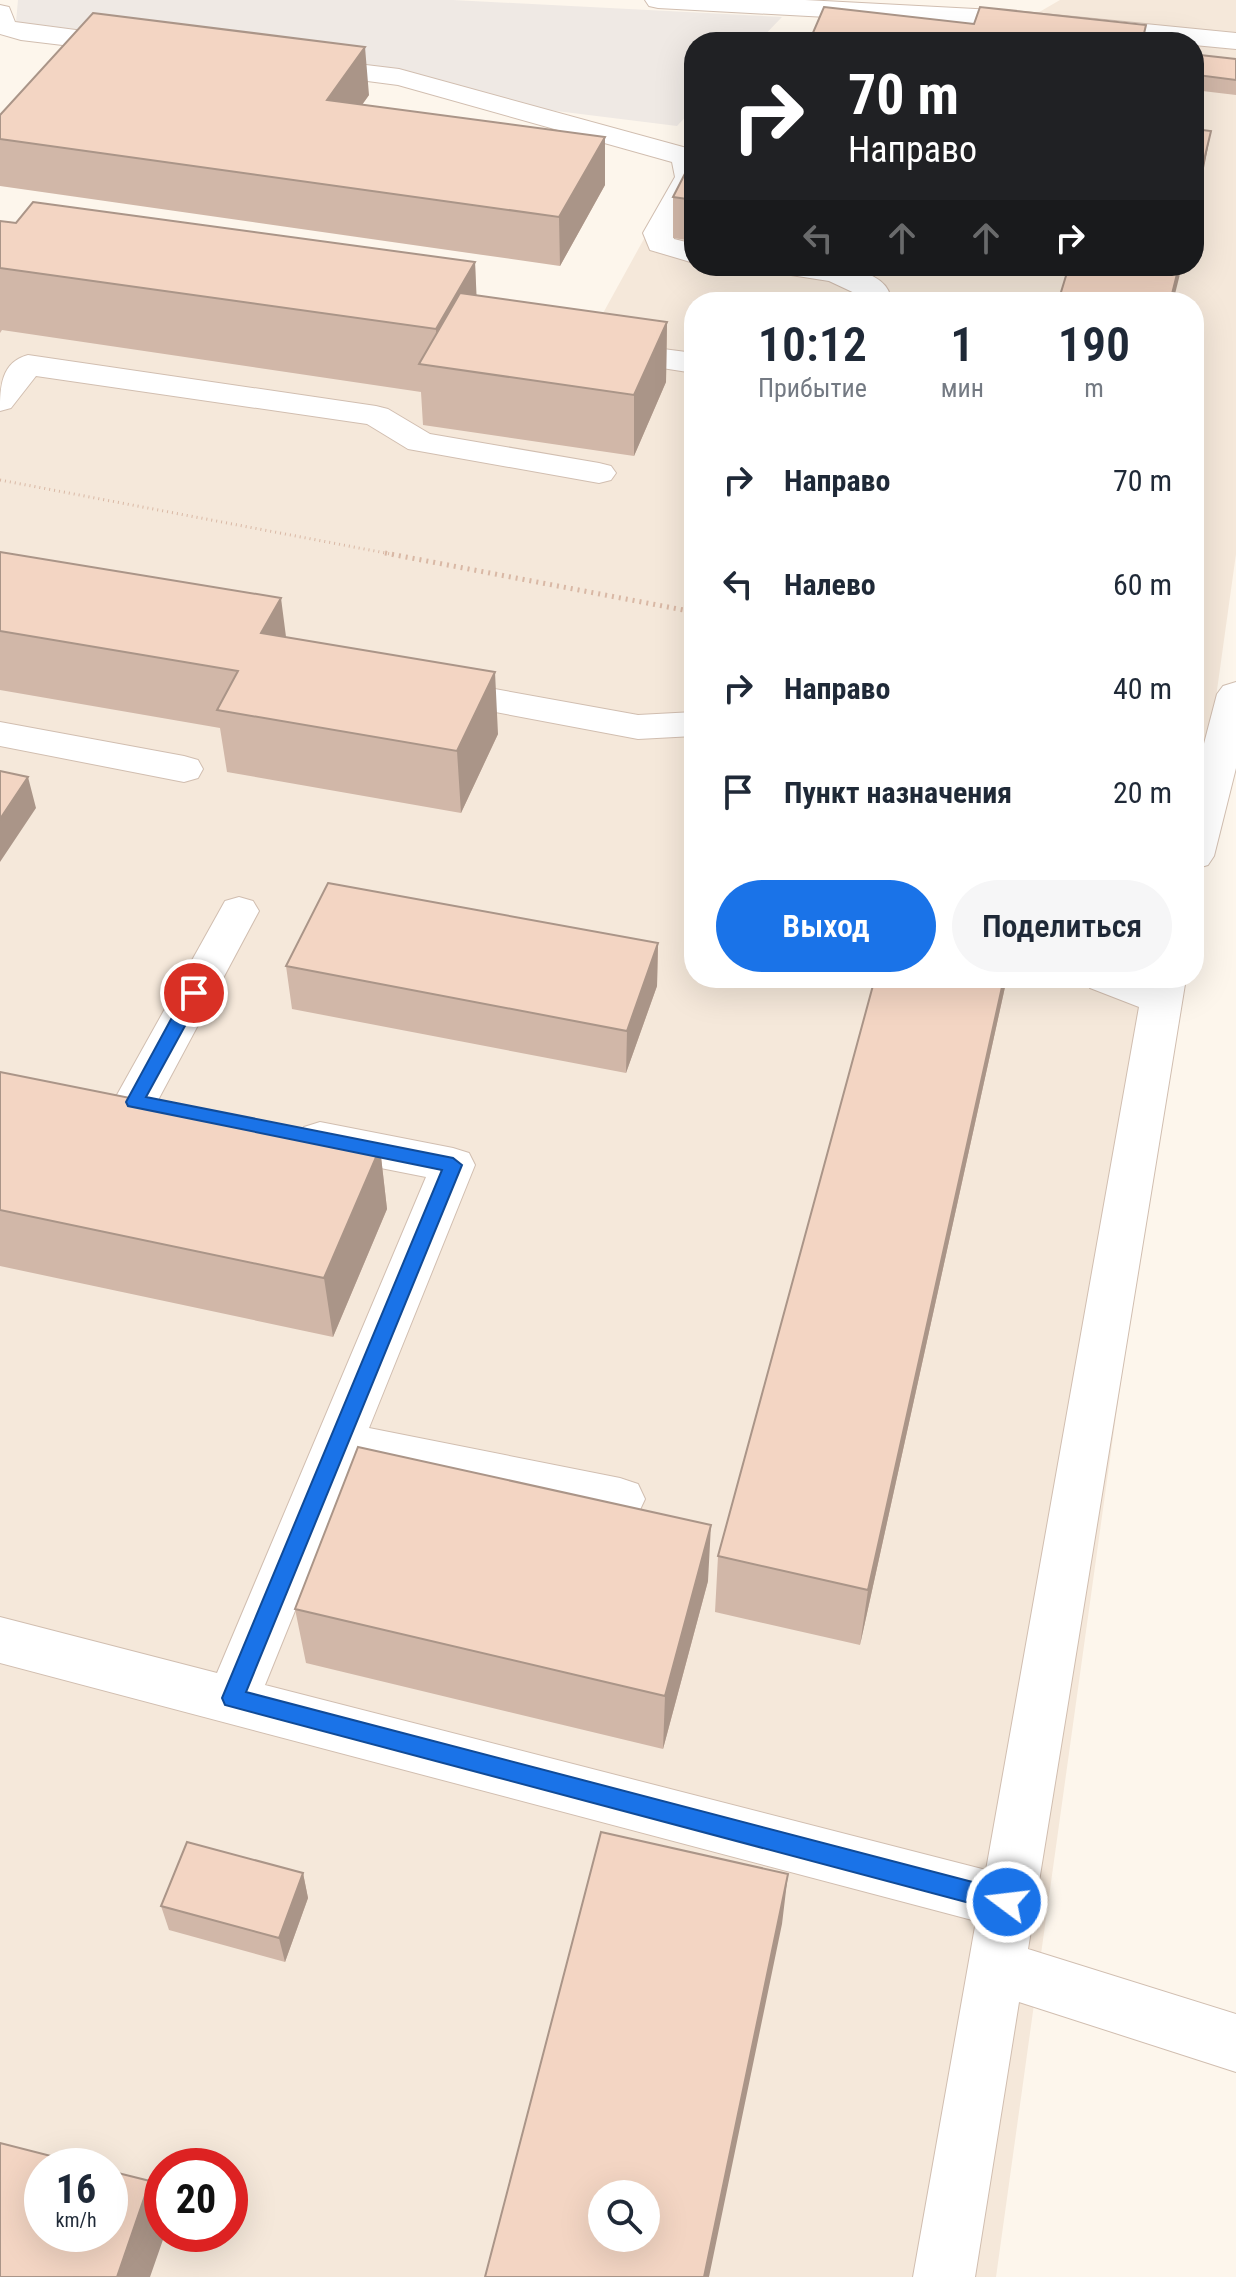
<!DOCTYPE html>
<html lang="ru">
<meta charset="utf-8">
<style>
:root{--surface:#fff;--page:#f6f6f7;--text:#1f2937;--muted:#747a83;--accent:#1a73e8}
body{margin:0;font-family:"Roboto Condensed",sans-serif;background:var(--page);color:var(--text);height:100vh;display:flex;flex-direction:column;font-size:30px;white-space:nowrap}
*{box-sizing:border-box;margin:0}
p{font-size:26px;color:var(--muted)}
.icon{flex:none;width:44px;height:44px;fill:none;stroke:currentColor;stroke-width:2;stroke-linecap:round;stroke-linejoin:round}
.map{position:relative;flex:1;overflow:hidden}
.panel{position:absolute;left:684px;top:292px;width:520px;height:696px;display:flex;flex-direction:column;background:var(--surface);border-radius:32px;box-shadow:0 8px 32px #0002}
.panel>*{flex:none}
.top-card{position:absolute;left:684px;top:32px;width:520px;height:244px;border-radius:32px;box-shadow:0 8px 32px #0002;background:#202124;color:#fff;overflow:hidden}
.fabs{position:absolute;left:588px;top:2180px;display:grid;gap:16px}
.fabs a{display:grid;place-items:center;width:72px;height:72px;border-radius:50%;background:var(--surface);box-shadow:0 8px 32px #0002;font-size:40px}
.speed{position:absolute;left:24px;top:2148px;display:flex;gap:16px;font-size:40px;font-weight:700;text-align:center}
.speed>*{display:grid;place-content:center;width:104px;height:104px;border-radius:50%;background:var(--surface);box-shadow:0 8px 32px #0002;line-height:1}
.speed small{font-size:20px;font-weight:400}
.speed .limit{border:12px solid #d22;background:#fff;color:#111}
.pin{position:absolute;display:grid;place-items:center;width:68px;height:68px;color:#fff;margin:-34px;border:4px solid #fff;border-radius:50%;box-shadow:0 2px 8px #0007}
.me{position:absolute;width:88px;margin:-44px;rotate:285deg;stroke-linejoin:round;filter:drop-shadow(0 0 6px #0008)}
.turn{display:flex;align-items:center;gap:28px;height:168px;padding:0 32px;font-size:36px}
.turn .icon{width:104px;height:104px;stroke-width:2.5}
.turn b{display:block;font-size:56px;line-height:68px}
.lanes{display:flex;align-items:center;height:76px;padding:0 32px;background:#0003;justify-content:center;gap:40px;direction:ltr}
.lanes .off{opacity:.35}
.eta{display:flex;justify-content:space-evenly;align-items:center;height:136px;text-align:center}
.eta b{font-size:48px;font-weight:600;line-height:56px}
.primary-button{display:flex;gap:16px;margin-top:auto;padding:16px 32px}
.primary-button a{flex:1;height:92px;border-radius:48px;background:var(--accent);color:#fff;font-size:32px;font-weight:600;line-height:92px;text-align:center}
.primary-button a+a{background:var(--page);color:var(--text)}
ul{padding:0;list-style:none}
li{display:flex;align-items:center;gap:24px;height:104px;padding:0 32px}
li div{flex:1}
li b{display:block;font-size:30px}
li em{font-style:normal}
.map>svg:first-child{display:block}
</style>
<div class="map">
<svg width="1236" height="2277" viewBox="0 0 1236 2277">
<rect width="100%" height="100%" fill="#fdf6ec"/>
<path fill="#f5e8da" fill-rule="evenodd" d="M1060,0H1236V554L1194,855V302H694V978H1177L996,2277H0V254L591,335L694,148V266H1194V42H804L829,18L1022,22ZM42,2166H110V2234H42ZM162,2166H230V2234H162ZM602,2194H646V2238H602Z"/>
<path fill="#efe9e4" d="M18,0H453L782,17L758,42H694V108L677,126L475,101L402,70L16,22Z"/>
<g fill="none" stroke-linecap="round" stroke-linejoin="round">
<g stroke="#d1beb0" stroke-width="2">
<path id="minor" d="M645,0H805L1013,11L1236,33V49L1194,45V42H1165L1013,27L658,8L649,6Z
M0,5L9,7L15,22L129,37L138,39L142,45L138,51L129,53L21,40L0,34Z
M308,58L399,69L694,150V194L673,233L674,239L694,244V263L650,250L643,233L675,177L672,162L398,85L298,72L294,66L298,60Z
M768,266C797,266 891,258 891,302H861V296L829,281L772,272Z
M609,342L694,353V373L598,358L593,351L598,344Z
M28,355L376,406L388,409L430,434L599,463L611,466L616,473L611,480L599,483L408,449L367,424L36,376L11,408L0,411C0,387 1,362 28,355Z
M439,679L638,715L694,712V736L638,739L426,699L421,691L426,683Z
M1236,682V768L1214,856L1208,865L1194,869V782L1217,694L1223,686Z
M0,722L184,756L198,760L203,769L198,778L184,782L0,746Z
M239,897L253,901L259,911L157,1102L150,1113L135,1118L120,1113L113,1102L225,901Z
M1084,978H1186L1028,1949L1236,2014V2072L1019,2002L975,2277H913L976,1921L0,1663V1617L217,1673L426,1177L320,1156L304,1151L298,1139L304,1127L320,1122L453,1148L469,1153L475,1165L369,1428L620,1478L638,1484L645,1499L638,1514L620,1520L354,1465L265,1685L986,1870L1139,1007L1090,988Z"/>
</g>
<path stroke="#d9b8a5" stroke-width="3" stroke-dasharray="1 4" stroke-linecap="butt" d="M0,480L396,555"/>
<path stroke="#d9b8a5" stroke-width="5" stroke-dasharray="2 5" stroke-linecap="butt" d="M385,553L694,612"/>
<use href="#minor" fill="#fff" fill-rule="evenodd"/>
</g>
<path fill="#d1b7a8" d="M1200,55L1236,59V95L1194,90Z
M369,95L362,105L605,137V185L560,266L0,186V115Z
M694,156V241L673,238V197Z
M0,221L475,262L476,296L667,322L666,382L634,456L423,425L421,392L2,330L0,333Z
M885,266H909L908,269Z
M0,552L286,637L498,734L461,813L227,772L220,728L0,690Z
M658,943L657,986L626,1073L292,1009L286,966Z
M1007,978L860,1645L715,1612L718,1556Z
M0,1072L380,1148L387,1209L333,1337L0,1266Z
M708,1581L663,1749L306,1663L295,1609Z
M303,1873L308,1898L285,1962L169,1930L161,1906Z"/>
<path fill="#aa9588" d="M365,47L369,95L331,148L327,100Z
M1211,131L1200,189L1194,215V202Z
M605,137V185L560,266L559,217Z
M475,262L478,327L438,367L436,329Z
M1179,266H1182L1173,302H1170Z
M667,322L666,382L634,456V395Z
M281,598L289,660L261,633Z
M495,672L498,734L461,813L457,751Z
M28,777L36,808L0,862V819Z
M658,943L657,986L626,1073L627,1031Z
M1004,978H1007L860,1645L868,1590Z
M380,1148L387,1209L333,1337L324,1278Z
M711,1525L708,1581L663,1749L665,1696Z
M303,1873L308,1898L285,1962L279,1938Z
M788,1874L782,1924L709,2277H704Z
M150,2181L162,2208V2234H165L150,2277H117Z"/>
<path fill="#f3d5c3" stroke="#aa9588" stroke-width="2" fill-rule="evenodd" d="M824,7L974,24L980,7L1146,25L1142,42H809Z
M93,13L365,47L327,100L605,137L559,217L0,139V115Z
M1200,55L1236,59V80L1197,75Z
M1194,129L1211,131L1194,202Z
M694,156V200L673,197Z
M33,202L475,262L436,329L0,268V221L16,223Z
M1069,266H1179L1170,302H1058Z
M460,293L667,322L634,395L419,364Z
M0,552L281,598L261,633L495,672L457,751L217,710L238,671L0,631Z
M0,771L28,777L0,819Z
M328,883L658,943L627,1031L286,966Z
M875,978H1004L868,1590L718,1556Z
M0,1072L380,1148L324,1278L0,1210Z
M358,1447L711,1525L665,1696L295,1609Z
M601,1832L788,1874L704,2277H485ZM602,2194H646V2238H602Z
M187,1842L303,1873L279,1938L161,1906Z
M0,2143L90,2166H42V2234H110V2171L150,2181L117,2277H0Z"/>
<path fill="#1a73e8" stroke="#114b97" stroke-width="2" d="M194,987L203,993L146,1097L453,1158L462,1165L246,1692L1007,1891L1015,1894L1018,1902L1015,1910L1007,1913L225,1705L222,1698L442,1170L128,1106L126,1102L188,988Z"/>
</svg>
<div class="fabs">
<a><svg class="icon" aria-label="search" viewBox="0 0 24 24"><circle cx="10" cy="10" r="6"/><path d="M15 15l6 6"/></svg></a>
</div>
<div class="speed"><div>16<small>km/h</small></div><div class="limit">20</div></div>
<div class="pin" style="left:194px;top:993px;background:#d93025"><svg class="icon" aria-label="arrive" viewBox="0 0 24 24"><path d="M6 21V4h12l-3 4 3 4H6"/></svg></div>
<svg class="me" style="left:1007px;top:1902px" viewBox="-20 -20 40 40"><circle r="17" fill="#1a73e8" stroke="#fff" stroke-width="3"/><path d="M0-11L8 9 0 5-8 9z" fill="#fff"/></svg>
<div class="top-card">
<div class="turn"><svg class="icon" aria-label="right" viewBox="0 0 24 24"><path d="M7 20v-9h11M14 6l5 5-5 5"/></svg><div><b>70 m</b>Направо</div></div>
<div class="lanes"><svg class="icon off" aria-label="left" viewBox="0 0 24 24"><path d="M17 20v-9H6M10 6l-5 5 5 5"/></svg><svg class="icon off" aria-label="ahead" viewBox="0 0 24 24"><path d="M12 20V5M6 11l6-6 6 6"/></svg><svg class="icon off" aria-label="ahead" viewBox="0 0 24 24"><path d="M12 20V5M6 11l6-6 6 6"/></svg><svg class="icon" aria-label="right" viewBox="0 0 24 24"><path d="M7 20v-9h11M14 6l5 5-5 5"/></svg></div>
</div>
<section class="panel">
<div class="eta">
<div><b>10:12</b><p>Прибытие</p></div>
<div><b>1</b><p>мин</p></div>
<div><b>190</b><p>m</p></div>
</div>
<ul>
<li><svg class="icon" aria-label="right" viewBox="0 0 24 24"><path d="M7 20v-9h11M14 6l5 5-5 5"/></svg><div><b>Направо</b></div><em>70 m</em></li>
<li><svg class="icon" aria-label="left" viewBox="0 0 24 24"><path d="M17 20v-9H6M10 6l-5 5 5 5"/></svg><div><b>Налево</b></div><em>60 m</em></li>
<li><svg class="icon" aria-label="right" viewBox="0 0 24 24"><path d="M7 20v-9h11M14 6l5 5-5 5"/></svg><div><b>Направо</b></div><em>40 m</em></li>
<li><svg class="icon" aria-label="arrive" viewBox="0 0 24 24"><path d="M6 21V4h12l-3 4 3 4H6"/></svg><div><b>Пункт назначения</b></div><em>20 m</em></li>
</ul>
<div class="primary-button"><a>Выход</a><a>Поделиться</a></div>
</section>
</div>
